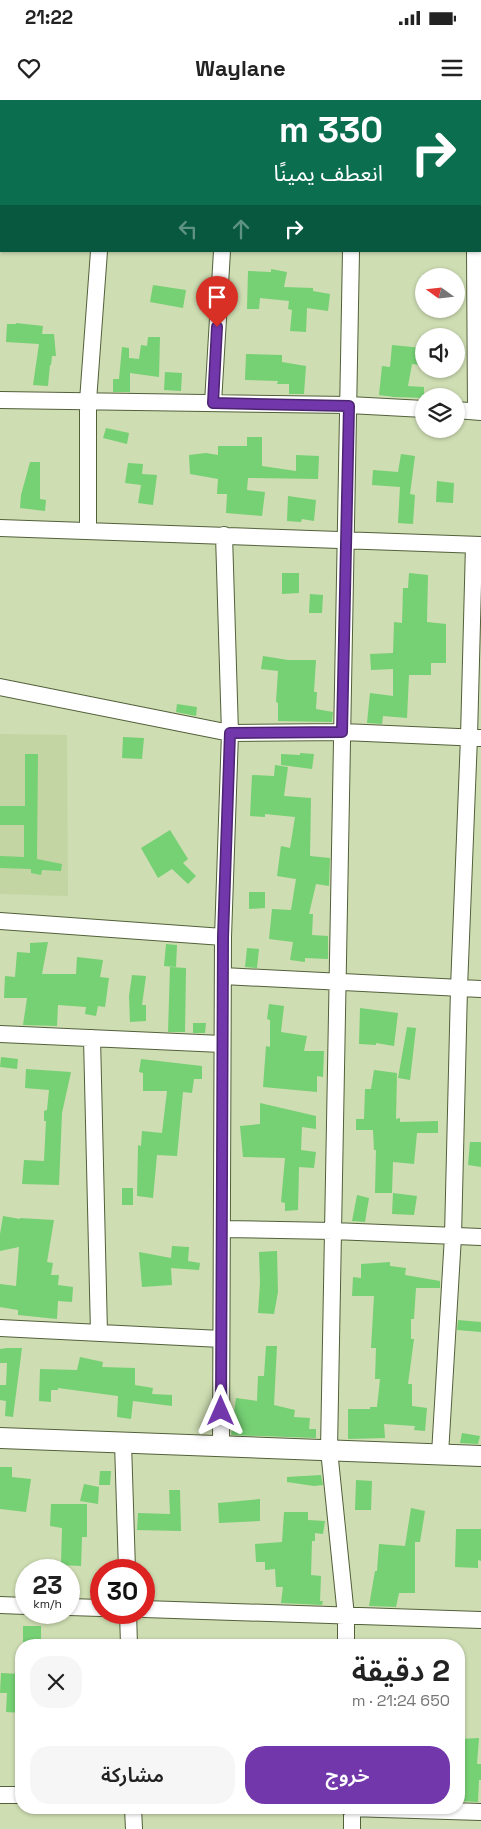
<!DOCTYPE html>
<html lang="ar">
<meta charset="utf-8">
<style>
:root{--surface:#fff;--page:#f6f6f6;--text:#222;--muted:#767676;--accent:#7337ac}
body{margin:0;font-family:"Space Grotesk","Noto Sans Arabic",sans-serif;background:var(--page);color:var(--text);direction:rtl;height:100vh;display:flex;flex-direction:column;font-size:19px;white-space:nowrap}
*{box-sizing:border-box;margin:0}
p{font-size:16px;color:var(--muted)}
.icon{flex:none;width:28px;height:28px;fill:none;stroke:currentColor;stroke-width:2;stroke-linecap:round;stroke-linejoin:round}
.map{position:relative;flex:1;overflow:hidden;direction:ltr}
.details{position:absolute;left:15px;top:1539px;width:450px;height:175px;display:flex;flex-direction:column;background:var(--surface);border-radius:20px;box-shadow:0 1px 4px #0004;direction:rtl}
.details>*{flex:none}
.guide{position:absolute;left:0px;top:0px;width:481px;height:152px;box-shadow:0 1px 4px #0004;direction:rtl;background:#0b6e4f;color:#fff;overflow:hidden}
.needle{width:32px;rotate:285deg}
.tools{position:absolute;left:415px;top:168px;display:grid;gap:10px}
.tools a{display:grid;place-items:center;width:50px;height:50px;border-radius:50%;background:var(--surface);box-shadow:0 1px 4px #0004;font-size:25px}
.speed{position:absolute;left:15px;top:1459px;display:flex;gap:10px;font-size:25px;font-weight:700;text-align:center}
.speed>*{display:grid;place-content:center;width:65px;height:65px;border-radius:50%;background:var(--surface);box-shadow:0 1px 4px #0004;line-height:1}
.speed small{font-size:12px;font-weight:400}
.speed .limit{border:8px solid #d22;background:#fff;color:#111}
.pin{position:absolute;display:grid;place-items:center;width:42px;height:42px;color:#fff;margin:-51px -21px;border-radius:50% 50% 50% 0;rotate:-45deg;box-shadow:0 0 5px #0007}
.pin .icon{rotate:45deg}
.me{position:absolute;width:55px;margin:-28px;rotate:0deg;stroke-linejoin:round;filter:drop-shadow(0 0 4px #0008)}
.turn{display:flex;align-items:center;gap:18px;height:105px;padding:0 15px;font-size:22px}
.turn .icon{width:65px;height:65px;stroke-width:2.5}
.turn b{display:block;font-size:35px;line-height:42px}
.lanes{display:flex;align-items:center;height:48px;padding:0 15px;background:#0003;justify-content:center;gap:25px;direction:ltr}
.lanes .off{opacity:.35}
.round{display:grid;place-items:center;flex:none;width:52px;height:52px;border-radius:20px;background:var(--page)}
.overview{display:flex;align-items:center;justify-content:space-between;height:85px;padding:0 15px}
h1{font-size:30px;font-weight:600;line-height:38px}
.cta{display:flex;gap:10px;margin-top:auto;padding:10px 15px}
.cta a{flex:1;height:58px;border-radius:20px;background:var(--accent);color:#fff;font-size:20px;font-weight:600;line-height:58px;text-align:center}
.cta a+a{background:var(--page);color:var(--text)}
.status{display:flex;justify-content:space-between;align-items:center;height:35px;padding:0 25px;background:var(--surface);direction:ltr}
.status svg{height:14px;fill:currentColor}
header{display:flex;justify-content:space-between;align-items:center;height:65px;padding:0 15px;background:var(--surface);font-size:22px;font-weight:600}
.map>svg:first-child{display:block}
</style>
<div class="status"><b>21:22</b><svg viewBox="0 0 49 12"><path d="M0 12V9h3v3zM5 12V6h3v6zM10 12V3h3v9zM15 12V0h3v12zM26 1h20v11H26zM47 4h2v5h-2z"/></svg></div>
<header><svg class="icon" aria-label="menu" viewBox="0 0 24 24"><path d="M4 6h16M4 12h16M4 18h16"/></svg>Waylane<svg class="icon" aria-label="heart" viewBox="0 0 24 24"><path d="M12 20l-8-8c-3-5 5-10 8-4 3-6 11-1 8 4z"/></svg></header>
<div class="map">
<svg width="481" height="1729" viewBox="0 0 481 1729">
<rect width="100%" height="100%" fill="#ceddb2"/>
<path fill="#c3d5a2" d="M0,634L67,635L68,796L0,794Z"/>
<path fill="#76d074" d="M271,169L287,172L284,187L313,188V191L330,194L328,211L307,208L306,232L290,231L292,210L288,209L289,201L260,198L259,209H247L248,171L271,172Z
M153,185L186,190L183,208L150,202Z
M16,223L43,226L42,234H54L56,256H52L51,265H50L48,286L33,285L39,244L6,242L7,224H16Z
M148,237H160L159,277L130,273V292H113V279H119L122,247L129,248V258L139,259L141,245L147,246Z
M392,245L423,248L422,265L412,264L408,286L424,287V298L394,297L379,295L382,266L390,267Z
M246,254L282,255V262L306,266L304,294H289V284H277L278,281L245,280Z
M165,272L182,273L181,291L164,290Z
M106,328L129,333L127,344L103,338Z
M247,337H262V366L296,371V355L319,356L318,379L248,378L247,390L265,392L262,416L226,413L227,394H217L218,379L190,374L189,355L206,353L218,355V346H247Z
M401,354L415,356L410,394L415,395L413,424L398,423L400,387L372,385L373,370L398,372Z
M30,362H40V399L46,400L45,411L20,408L21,395Z
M128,363L143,364L142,374L157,375L153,405L138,403L141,385L125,383Z
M437,381L454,383L453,403L436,402Z
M288,396L316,400L314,421L302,419L301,422L287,421Z
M282,473H299V493L282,494Z
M409,473L428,475L427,522L446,524V563H431V575H409L407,618L383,616L382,624L367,623L370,593L393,596V569L371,570L370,554L393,553L394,522L402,523L403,488H408Z
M310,494L323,495L322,513H309Z
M263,556L288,560H316L314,592H317L316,609L333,612L332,622L278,621V603L276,602L278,571L261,569Z
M177,604L197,607L196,616L176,612Z
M123,637L144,638L142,659L122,658Z
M300,653L314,654L312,669L281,665V654L300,655Z
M25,654H38L37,759L62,764L61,771L42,770L41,775L31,773V769L0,768V756L24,757V725H0V706H25Z
M275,665L288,667L284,696L311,698L310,756L330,758L329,786L316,784L309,814H313L312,835L328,836V859L305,858V862L290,860L293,842L269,839L272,809L291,810L296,779L277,776L281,746L290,748L295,717L265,714V717L250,716L252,675L274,676Z
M170,730L188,759L183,763L196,776L188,784L172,769L158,778L141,748Z
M249,792H265V808L249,809Z
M48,842L42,874H76L77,857L103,860L100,877L109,878L105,907L98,906L96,916L85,914L86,907L58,905L57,926L23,925L27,898H4L5,876L15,877L17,852L30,853V843Z
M166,844L177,845L176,867L164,866Z
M247,848L259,849L257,868L245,867Z
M170,867L186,868L185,932H168Z
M132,875L146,876L142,905H146V921L130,922L129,896Z
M269,904L284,906L281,932L307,936L304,951H324L323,977L317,976V992L263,987L266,946L270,947V920L267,919Z
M360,908L398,913L394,946L376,943V945L359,944Z
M193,923H206L205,933H193Z
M407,927L416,928L410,980L398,978Z
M1,957L18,959L17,969L0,967Z
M141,959L202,966V979H194L192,993L183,992L177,1056L157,1055L153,1098L137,1096L138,1045L141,1046L142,1031L162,1033L167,991H143V973L139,972Z
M26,969L71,972L62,1013L59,1085L22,1084L24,1060L44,1061L46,1021H44V1011L47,1010L49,990L25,988Z
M374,970L397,973L396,1019L400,1018V1022L438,1021V1033H417L414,1064L393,1062L392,1093H375L376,1050H374L373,1030H356V1019H364L365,989H371Z
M260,1003L316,1016V1029L302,1027L301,1050L316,1052L314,1068L299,1067L298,1110L285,1111V1103L281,1102L285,1058L243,1057L240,1026L260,1024Z
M470,1042H481V1067L468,1065Z
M122,1088H133V1105H122Z
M393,1093L417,1096L414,1115L392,1114Z
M357,1095L369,1098L365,1122L352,1121Z
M3,1116L20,1119V1118L54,1120L47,1162L53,1163L51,1175H59L58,1185L73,1187L72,1202L58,1201L57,1219L18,1215V1210L0,1207V1184L16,1186L19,1147L0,1151V1134Z
M172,1146L189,1147L188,1161L200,1163L199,1170L171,1168L172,1185L142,1187L139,1152L171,1158Z
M277,1151L278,1192L274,1214L258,1213L260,1183L259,1152Z
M390,1162V1166L406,1168L405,1175L440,1181V1188H416L414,1219H411V1239H414L408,1284H412V1306L427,1308L425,1331L414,1330L415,1326L384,1324L385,1338L348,1339V1309H370V1307H377L380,1279H375L376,1248H371L374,1196H352L353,1177L361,1178V1164Z
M458,1220L481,1222V1232L457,1230Z
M266,1246H277L274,1305L295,1310L294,1317L310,1318L309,1329H316V1338L231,1335L236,1298L257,1301L258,1276H264Z
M7,1248H22L13,1317L5,1316L6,1301L0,1300V1285H6L7,1263H0V1249Z
M80,1257L103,1262L102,1267L135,1268V1285L153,1288L152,1294L172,1295V1306L133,1301L131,1319L117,1317L118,1296L58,1288V1290H51V1302L39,1301L40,1269L77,1270Z
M462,1333L480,1336L478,1344L460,1343Z
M0,1367H12V1377L31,1379L26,1412L0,1409Z
M100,1371H111L110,1385H99Z
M321,1375L323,1385L314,1386L287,1382V1377Z
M356,1380L372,1381L371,1410H355Z
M84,1384L99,1387L98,1404L80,1401Z
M169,1390H180L181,1431L137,1430L138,1413L170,1414Z
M260,1399V1421L219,1423L218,1403Z
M51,1404H87V1437H82L81,1466L61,1465L62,1428L50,1426Z
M411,1408L425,1411L420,1442H415V1493H399L396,1507L369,1506L375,1471H377L379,1444L405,1446Z
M284,1412H308V1420L325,1421L323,1434L315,1433V1441H312L311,1475L321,1476L320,1501H323L322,1505L281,1503L283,1487H276L275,1469L265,1470V1462H256L255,1444L282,1442Z
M456,1429H481V1461L478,1460V1468L455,1467Z
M23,1526H41V1545H23Z
M1,1573L21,1574V1613L6,1612L7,1593H0Z
M479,1638L477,1664H481V1680H479L478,1702L459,1701V1639Z"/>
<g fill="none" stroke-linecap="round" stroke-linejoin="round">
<g stroke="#53603a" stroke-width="18">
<path id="minor" d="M475,0V1
M108,1V0
M230,1V0
M354,1V0
M0,141H1
M475,151L476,311
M0,300L349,305L424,309
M213,303L222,151
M456,310L481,312
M0,428L481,445
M88,431V301L99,151
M0,587L230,633L343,632L481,638
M0,821L223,837
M223,876L481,889
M0,934L222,944
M92,938L99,1233
M222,1129L333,1131L481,1137
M0,1228L221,1239
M123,1343L127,1470
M221,1346L223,837L230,633L224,435
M440,1354L453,1136L459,888L469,637L474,445
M0,1505L26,1506
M69,1507L101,1508
M144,1509L481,1520
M128,1512L129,1545
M346,1545V1516L329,1350L351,151
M0,1695H21
M133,1708L134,1729
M349,1708L481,1712
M352,1708V1729"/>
</g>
<g stroke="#53603a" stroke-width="22">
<path id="tertiary" d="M0,1338L481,1356"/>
</g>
<use href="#minor" stroke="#fff" stroke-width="16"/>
<use href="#tertiary" stroke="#fff" stroke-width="20"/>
</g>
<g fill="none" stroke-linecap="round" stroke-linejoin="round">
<g stroke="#4b2470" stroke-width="12">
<path id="route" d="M217,227L213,303L349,306L342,632L230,633L223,837L221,1311"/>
</g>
<use href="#route" stroke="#7337ac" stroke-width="9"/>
</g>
</svg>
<div class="tools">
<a><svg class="needle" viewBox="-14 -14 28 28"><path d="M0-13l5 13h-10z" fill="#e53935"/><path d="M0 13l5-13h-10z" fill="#767676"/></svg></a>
<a><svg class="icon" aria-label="sound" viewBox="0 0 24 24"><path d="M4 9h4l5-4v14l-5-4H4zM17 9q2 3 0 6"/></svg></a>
<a><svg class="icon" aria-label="layers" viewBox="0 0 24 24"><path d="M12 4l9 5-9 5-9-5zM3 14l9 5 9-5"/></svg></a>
</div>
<div class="speed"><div>23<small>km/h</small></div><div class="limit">30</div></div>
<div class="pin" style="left:217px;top:227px;background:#d93025"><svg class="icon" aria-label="arrive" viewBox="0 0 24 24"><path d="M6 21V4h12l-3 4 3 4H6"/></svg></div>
<svg class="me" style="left:221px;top:1311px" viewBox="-20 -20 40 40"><path d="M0-17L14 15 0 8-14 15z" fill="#7337ac" stroke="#fff" stroke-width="4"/></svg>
<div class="guide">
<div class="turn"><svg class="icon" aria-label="right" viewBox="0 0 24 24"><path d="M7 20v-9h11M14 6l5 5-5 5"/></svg><div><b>330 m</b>انعطف يمينًا</div></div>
<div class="lanes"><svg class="icon off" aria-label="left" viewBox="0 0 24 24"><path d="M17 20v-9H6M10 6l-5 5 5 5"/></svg><svg class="icon off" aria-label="ahead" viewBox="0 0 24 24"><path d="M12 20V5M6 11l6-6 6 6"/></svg><svg class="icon" aria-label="right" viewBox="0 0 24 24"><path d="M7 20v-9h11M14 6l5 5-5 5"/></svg></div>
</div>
<section class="details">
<div class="overview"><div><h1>2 دقيقة</h1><p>650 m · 21:24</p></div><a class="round"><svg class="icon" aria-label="close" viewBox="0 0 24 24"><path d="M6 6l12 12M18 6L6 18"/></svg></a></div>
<div class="cta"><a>خروج</a><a>مشاركة</a></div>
</section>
</div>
